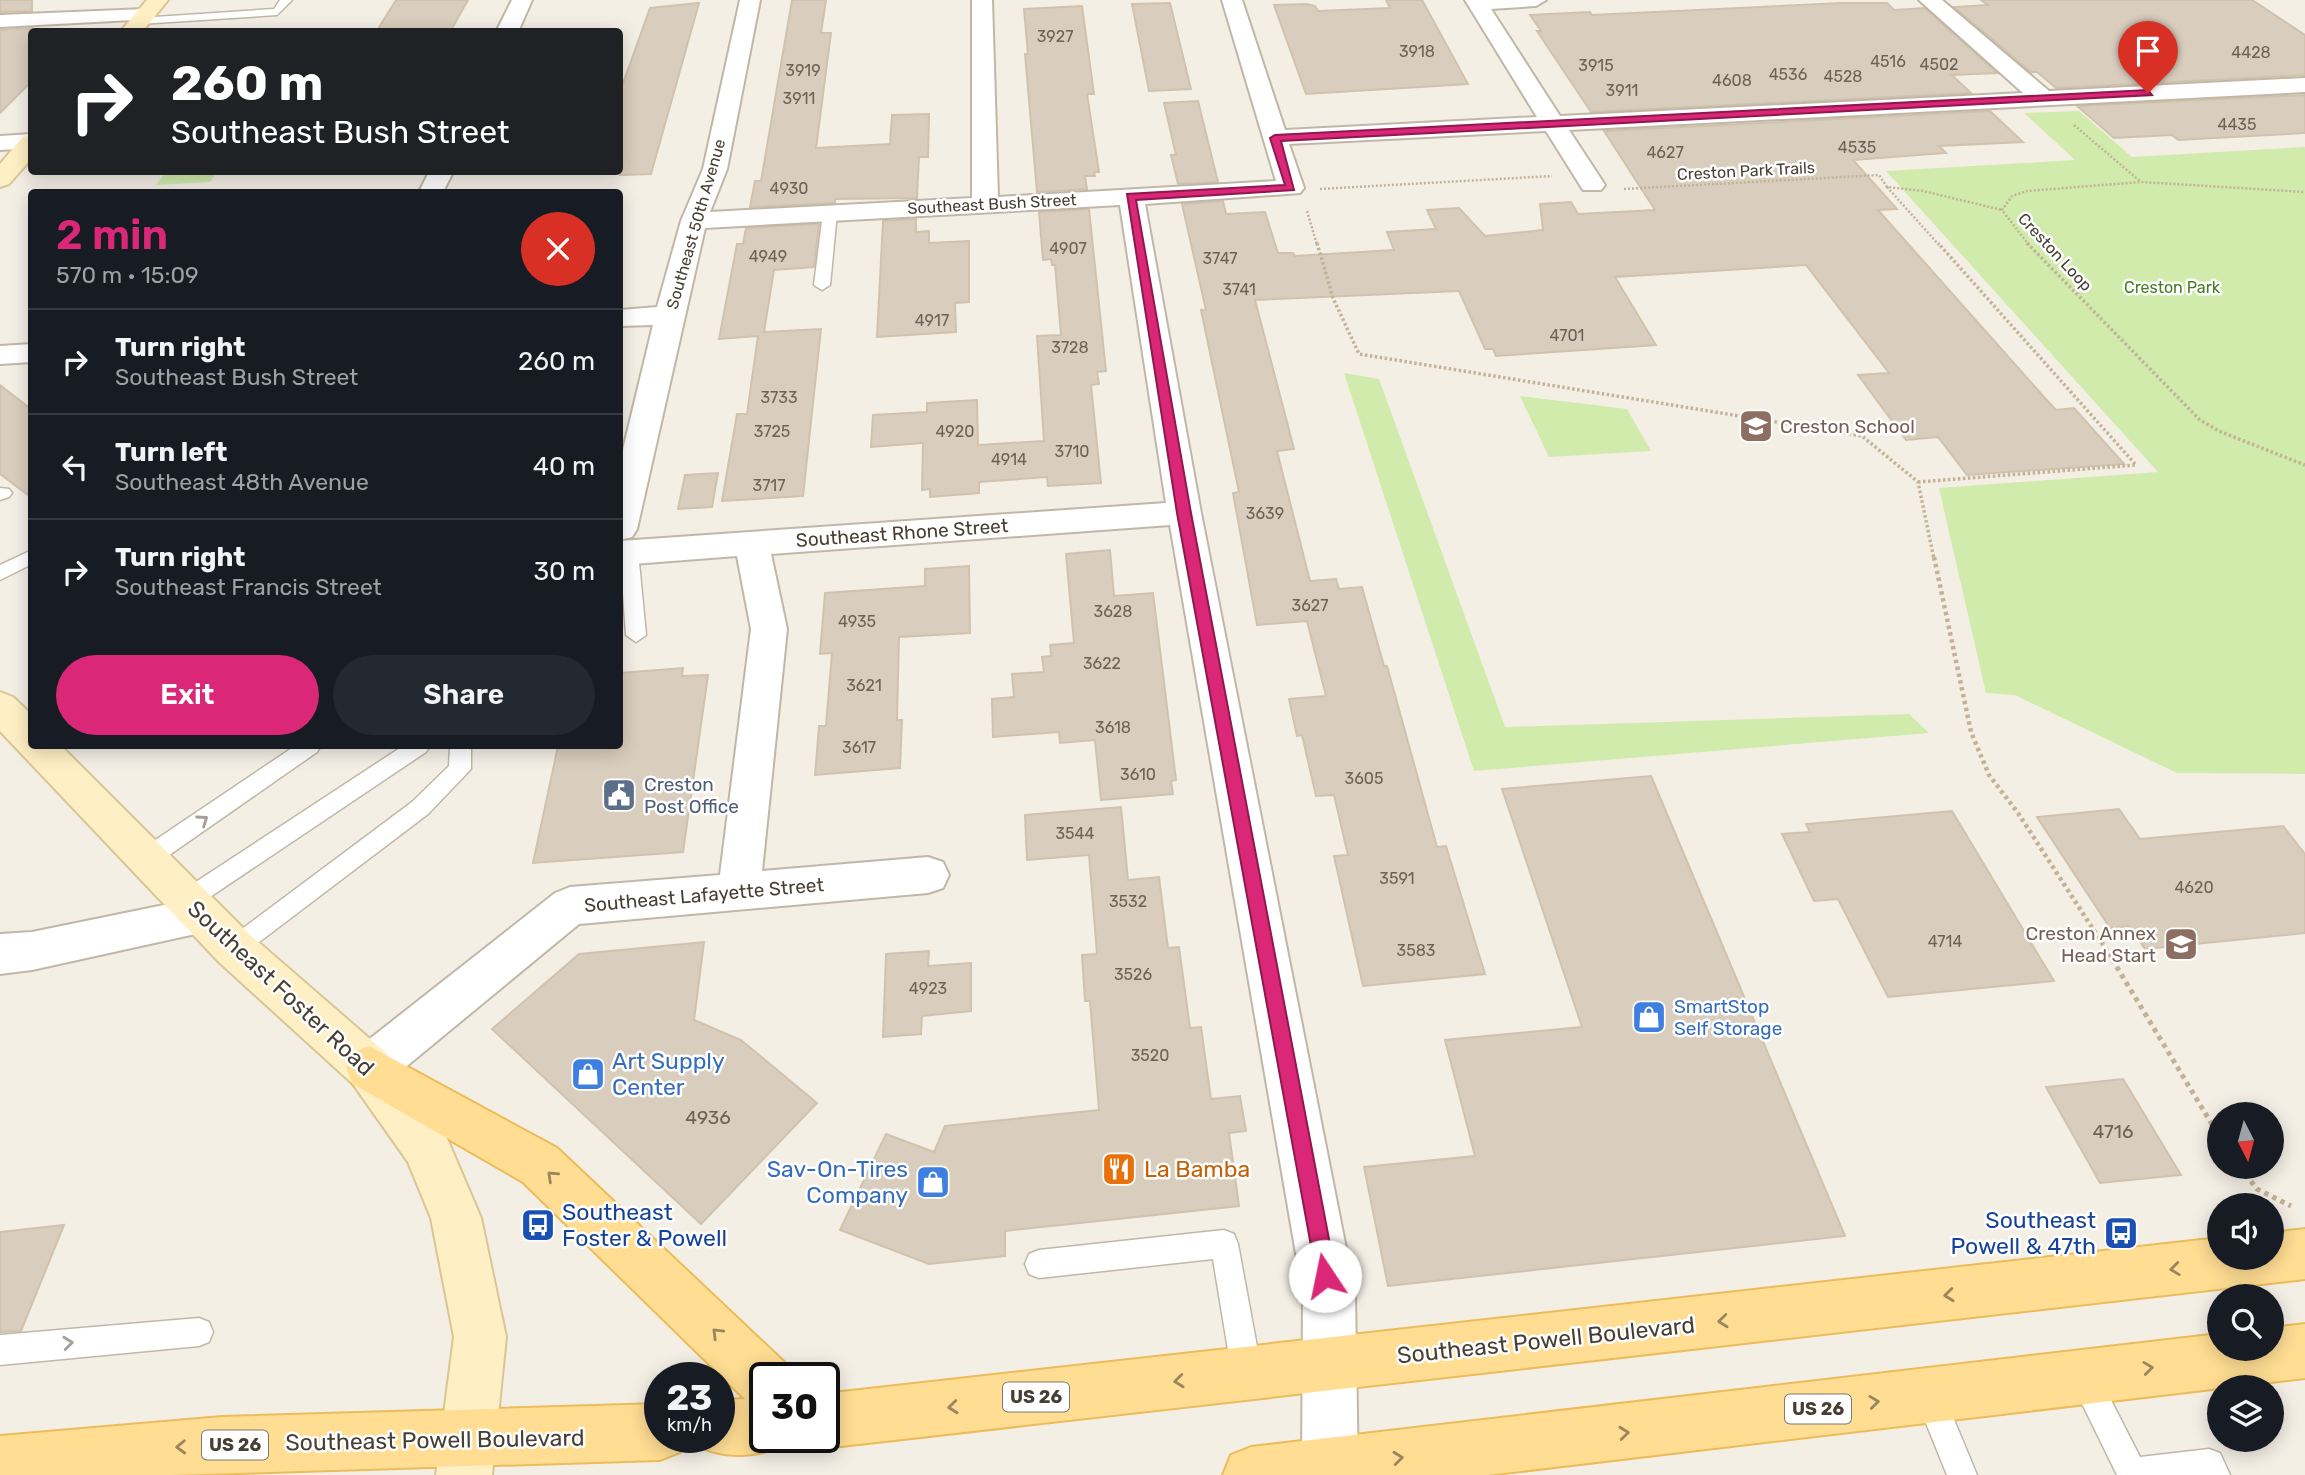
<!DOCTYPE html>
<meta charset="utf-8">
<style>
:root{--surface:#171b24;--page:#242831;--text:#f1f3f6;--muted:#9ea1a6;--line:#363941;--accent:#db2777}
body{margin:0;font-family:Rubik,sans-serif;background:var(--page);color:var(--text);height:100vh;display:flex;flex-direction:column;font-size:26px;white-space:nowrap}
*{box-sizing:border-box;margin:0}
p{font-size:23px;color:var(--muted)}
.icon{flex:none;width:38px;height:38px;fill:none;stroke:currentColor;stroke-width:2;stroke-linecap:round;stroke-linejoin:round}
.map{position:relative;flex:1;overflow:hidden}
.details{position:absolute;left:28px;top:189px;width:595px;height:560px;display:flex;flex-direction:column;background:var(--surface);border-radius:7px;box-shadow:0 4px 18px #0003}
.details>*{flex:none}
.hud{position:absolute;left:28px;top:28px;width:595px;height:147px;border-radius:7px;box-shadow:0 4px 18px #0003;background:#202124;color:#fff;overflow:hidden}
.needle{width:46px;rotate:174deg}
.fabs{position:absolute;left:2207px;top:1102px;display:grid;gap:14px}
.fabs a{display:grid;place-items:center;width:77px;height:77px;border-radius:50%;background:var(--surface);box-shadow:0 4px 18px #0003;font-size:35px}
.speed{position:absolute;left:644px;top:1362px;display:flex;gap:14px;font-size:35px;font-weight:700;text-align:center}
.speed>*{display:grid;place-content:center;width:91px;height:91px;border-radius:50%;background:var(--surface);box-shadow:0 4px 18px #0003;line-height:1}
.speed small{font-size:18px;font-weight:400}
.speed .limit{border:4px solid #111;border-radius:10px;background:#fff;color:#111}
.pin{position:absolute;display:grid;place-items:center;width:60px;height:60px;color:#fff;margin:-72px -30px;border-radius:50% 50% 50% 0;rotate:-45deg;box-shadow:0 0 7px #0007}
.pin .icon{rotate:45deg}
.me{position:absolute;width:77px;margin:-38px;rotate:349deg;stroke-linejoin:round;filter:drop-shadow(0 0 5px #0008)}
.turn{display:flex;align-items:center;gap:24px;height:147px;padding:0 28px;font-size:32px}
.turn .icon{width:91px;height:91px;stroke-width:2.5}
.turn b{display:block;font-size:49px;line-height:60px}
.round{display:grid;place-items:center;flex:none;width:74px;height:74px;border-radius:37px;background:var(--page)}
.summary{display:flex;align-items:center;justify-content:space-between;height:119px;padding:0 28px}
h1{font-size:42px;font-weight:600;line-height:52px;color:var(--accent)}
.action{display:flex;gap:14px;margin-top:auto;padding:14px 28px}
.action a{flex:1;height:80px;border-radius:42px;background:var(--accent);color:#fff;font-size:28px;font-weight:600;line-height:80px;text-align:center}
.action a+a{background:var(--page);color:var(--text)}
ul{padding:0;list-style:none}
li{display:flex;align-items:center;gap:21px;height:105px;padding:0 28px;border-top:2px solid var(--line)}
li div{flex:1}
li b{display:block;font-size:26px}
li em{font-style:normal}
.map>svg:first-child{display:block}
</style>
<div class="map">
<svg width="2305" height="1475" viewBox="0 0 2305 1475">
<rect width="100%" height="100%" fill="#f4efe5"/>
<path fill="#d0ebab" d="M2079,111L2132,157L2305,147V774L2177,773L2015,695L1986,693L1939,488L2158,472L1886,171L2075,160L2024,113Z
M166,172H217L210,182L156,185Z
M1344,373L1379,379L1505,727L1909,714L1929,733L1474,771Z
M1520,396L1627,409L1651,451L1549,457Z"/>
<path fill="#d9cdbd" stroke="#d1c2ad" stroke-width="2" d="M0,0H32V11L0,12Z
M396,0H468L450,32H376Z
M792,0H826L821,33H831L816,148L890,144L892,115L929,114L928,157H919L917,198L835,199V203L750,207L755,181H761Z
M1386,0H1422L1468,84L1306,94L1274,5L1307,4L1315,6L1318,11L1390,8Z
M1981,0H2252L2305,35V75L2056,88L2037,72H2031L1954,7L1988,5Z
M699,3L651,174L620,175V92L650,8Z
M1170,3L1191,89L1149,91L1132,4Z
M1843,3H1887L1894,10L1925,8L1997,73L1952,75L1971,93L1591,112L1537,31H1541L1530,15L1590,12L1592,15Z
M1082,6L1094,94H1087L1099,172H1094L1095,176H1085L1087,189L1037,192L1025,54H1028L1024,9Z
M32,28V81L0,113V30Z
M2305,95V133L2178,140L2172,135L2114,138L2077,106Z
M1198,101L1218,182L1178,184L1171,155H1176L1164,103Z
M1990,111L2023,142L1939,146L1946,153L1853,160L1897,209L1878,210L2044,397L2056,410L2074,408L2124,464L1967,475L1938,437L1906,440L1858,375L1889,373L1806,265L1615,277L1656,345L1496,356L1493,349H1485L1459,291L1255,300L1294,449L1277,451L1310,581L1336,579L1339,589L1362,587L1384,666H1387L1437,847L1446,846L1485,974L1363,986L1334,856L1348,855L1334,795L1316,796L1302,735L1297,736L1289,699L1326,696L1307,621L1257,625L1233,493L1239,492L1201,310H1206L1182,204L1223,201L1226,214L1265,212L1278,253H1293L1295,256L1394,250L1387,232L1436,229L1427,210L1459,208L1485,236L1543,230L1540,204L1571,202L1578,214L1655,210L1604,131Z
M1089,209L1106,371L1097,372L1099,384L1091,385L1101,483L1048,486L1047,477L979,482V493L930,497V489L922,490L923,443L871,447L873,415L927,412V403L977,400L978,445L1044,441L1037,336L1061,335L1055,265H1052L1051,259L1043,260L1039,212Z
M916,219V232L929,231V243L969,241V302L955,303L956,332L877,337L883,221Z
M819,224L814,267L774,270L764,332L821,329L803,496L722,501L737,414H747L758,336L719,339L737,244H743L746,228Z
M0,385L32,410V498L0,474Z
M718,473L712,507L678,509L685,475Z
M1110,550L1114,596L1153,593L1176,780L1171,781L1173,794L1101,800L1095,740L1060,743L1059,732L993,737L992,699L1014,697L1012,674L1044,672L1042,657L1051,656L1050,645L1074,643L1066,554Z
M969,566L970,633L899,637L897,720H902L900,768L815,775L819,726H826L832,653L820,654L825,593L925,586V569Z
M683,668L682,676L708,675L683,852L533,863L558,746H620V673Z
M1651,776L1845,1236L1388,1286L1364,1167L1475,1156L1445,1040L1582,1027L1502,789Z
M1121,807L1128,880L1159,877L1168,948L1179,947L1190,1028L1201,1027L1211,1099L1240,1096L1246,1131L1229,1133L1239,1206L1005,1231V1256L929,1264L840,1230L886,1134L934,1152L945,1126L1099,1110L1090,1001H1085L1082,955L1097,954L1089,855L1027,860L1025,815Z
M2119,809L2140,839L2283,826L2305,854V933L2145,949L2129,926L2110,928L2037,817Z
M1952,811L2054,981L1888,997L1838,899L1814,901L1782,834L1810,832L1806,824Z
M704,942L694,1020L741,1040L817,1103L701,1224L492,1029L579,954Z
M929,951L928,966L971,963V1011L922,1016L921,1034L883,1037L886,954Z
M2123,1079L2181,1175L2100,1183L2046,1087Z
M64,1225L21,1331L0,1332V1232Z"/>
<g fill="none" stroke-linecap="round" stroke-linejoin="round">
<g stroke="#c0b7a7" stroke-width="3">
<path id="service" d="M280,0H292L277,15L140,24L134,21L140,18L274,9Z
M830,209L837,213L830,285L822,290L814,285L823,213Z
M0,488L9,489L12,493L9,497L0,500Z
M629,546L638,552L646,635L636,642L626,635L620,552Z
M32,550V564L0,580V565Z
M295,746H321L317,752L155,865L147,868L139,865L136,858L139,851Z
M403,746H430L426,752L195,907L187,910L179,907L175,900L179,893Z
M450,746H471V769L428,814L242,955L234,959L226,955L222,948L226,941L412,802L449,766Z
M1224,1230L1234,1234L1238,1244L1262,1374L1257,1384L1247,1389L1237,1384L1232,1374L1213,1259L1039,1278L1029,1274L1025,1264L1029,1254L1039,1250Z
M199,1318L209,1322L213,1332L209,1342L199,1346L0,1365V1335Z
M2084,1362L2094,1367L2140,1457L2209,1449L2220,1453L2230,1475H2117L2069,1377L2074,1367Z
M1930,1381L1940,1386L1977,1475H1947L1915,1396L1920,1386Z"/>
</g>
<g stroke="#c0b7a7" stroke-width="4">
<path id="minor" d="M512,0H532L518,32H496Z
M740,0H760L727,169L710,212L972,198V0H992L998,197L1276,181L1222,0H1242L1285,130L1537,117L1465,0H1546L1536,6L1491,9L1560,116L2023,93L1919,0H1942L2049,91L2305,78V92L1569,130L1605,185L1601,190H1583L1546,131L1289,144L1304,188L1300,193L1145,204L1201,513L1355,1294L1358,1475H1302L1303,1294L1170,525L771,554L787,629L762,871L928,857L943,862L949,875L943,888L928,893L579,924L385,1084L369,1090L353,1084L346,1068L353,1052L555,893L570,887L720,875L751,629L737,556L620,565V541L1166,503L1120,205L705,228L637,529L632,537L620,540V462L653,325L620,326V310L657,307L681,221L703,169Z
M145,9L156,15L152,19L0,27V15Z
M32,134V148L0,150V136Z
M429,172H453L443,192H419Z
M32,344V362L0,364V346Z
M203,897L218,903L224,916L218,929L32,970L0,974V934L32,932Z"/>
</g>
<g stroke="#dac594" stroke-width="4">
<path id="secondary" d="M147,0H168L142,32H120Z
M32,135V158L9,184L0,187V164L23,137Z
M0,692L13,697L32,715V746H61L249,934L385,1052L443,1129L481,1218L506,1337L492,1475H436L454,1337L431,1218L408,1162L353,1084L219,962L0,731Z"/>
</g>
<g stroke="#ecbc5b" stroke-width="4">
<path id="primary" d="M369,1046L557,1148L784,1362L790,1377H765V1437H788L784,1445C757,1457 727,1459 700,1447L695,1437H719V1400L745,1399L523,1182L353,1084L346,1068L353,1052Z
M2305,1229V1279L824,1448L805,1440L803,1437H824V1394L2219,1238V1258H2272V1233Z
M2305,1324V1378L1487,1475H1223L1231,1455L1251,1447L2219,1334V1349H2272V1328Z
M660,1404V1437H686L680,1452L660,1460L173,1475H0V1436L222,1417Z"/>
</g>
<path stroke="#c3b297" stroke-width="2.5" stroke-dasharray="2 2" stroke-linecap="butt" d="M2074,125L2141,182
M1887,187L1939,245
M1320,189L1552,176
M1624,189L1879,175L1887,187L1923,191L2002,210
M1307,211L1317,245
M2029,245L2002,210L2012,196L2027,191L2141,182L2305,192"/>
<path stroke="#c3b297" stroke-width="3.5" stroke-dasharray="2.5 2.5" stroke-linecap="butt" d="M1317,243L1333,298L1359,354L1862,436L1918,482L1934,559
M2027,243L2200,420L2221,432L2305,465
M1918,482L2136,465L1938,243"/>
<path stroke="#c3b297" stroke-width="4.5" stroke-dasharray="3.5 3.5" stroke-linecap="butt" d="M1934,557L1971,732L1989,775L2018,813L2113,960"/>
<path stroke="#c3b297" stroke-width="5" stroke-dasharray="4.5 4.5" stroke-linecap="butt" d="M2112,959L2219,1136
M2240,1167L2257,1189L2291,1206"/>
<use href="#service" fill="#fff" fill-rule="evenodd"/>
<use href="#minor" fill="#fff" fill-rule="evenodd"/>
<use href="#secondary" fill="#ffefc4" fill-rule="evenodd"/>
<use href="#primary" fill="#ffdd93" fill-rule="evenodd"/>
</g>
<defs><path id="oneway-chevron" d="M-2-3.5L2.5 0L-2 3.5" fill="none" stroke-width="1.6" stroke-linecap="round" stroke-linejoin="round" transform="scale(1.75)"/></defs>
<g stroke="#a39f9a">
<use href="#oneway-chevron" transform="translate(203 820) rotate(-35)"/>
<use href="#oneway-chevron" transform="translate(68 1343) rotate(-6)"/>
</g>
<g stroke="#9a865f">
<use href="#oneway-chevron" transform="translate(552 1176) rotate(-137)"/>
<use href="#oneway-chevron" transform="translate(2175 1269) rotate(173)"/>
<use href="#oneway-chevron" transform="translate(1949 1295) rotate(174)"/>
<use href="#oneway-chevron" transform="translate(1723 1321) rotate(174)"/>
<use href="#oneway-chevron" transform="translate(717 1333) rotate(-135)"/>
<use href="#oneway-chevron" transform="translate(2148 1368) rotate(-7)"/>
<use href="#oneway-chevron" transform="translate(1179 1381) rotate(174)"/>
<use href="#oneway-chevron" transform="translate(1874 1402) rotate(-7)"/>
<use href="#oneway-chevron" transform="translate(953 1407) rotate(174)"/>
<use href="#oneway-chevron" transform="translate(1624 1433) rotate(-6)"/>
<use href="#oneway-chevron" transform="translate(181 1447) rotate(178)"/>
<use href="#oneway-chevron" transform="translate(1398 1458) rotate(-6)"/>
</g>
<path fill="#db2777" stroke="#8e194d" stroke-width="2" d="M2148,90L2152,95L1281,141L1294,190L1136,200L1191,513L1336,1276L1333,1284L1325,1287L1318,1284L1177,513L1127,194L1285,185L1270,138L1275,135Z"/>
<defs>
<g id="school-square" transform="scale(1.75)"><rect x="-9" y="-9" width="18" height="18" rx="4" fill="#8d6e63" stroke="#fff"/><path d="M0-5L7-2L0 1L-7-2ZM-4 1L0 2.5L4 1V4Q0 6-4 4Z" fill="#fff"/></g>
<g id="civic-square" transform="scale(1.75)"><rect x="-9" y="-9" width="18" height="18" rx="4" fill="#5c6f8a" stroke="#fff"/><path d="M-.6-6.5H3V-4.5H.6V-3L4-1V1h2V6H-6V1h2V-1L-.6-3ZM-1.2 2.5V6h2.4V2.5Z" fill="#fff"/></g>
<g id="shop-square" transform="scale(1.75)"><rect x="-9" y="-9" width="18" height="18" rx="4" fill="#3f7fe0" stroke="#fff"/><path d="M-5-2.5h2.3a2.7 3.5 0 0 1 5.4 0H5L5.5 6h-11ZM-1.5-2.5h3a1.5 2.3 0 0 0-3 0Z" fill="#fff"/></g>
<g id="restaurant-square" transform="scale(1.75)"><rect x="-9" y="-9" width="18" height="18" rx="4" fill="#e8710a" stroke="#fff"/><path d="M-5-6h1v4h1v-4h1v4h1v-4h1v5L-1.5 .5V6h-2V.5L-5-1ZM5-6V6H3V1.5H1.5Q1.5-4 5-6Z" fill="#fff"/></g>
<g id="bus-square" transform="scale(1.75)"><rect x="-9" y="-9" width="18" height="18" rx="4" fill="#1a4fb4" stroke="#fff"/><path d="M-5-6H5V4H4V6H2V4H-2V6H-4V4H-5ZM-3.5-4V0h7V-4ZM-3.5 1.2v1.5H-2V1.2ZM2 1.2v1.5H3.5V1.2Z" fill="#fff"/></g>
</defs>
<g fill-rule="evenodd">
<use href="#school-square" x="1756" y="426"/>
<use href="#civic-square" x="619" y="795"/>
<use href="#school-square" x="2181" y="944"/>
<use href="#shop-square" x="1649" y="1017"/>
<use href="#shop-square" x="588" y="1074"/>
<use href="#restaurant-square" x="1119" y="1169"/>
<use href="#shop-square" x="933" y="1182"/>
<use href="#bus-square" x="538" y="1225"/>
<use href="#bus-square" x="2121" y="1233"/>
</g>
<g text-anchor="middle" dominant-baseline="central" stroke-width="5" stroke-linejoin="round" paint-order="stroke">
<g font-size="16" fill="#6c6256">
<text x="1055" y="36">3927</text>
<text x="1417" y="51">3918</text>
<text x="2251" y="52">4428</text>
<text x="1888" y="61">4516</text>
<text x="1939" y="64">4502</text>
<text x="1596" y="65">3915</text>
<text x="803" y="70">3919</text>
<text x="1788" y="74">4536</text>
<text x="1843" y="76">4528</text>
<text x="1732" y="80">4608</text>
<text x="1622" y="90">3911</text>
<text x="799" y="98">3911</text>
<text x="2237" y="124">4435</text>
<text x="1857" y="147">4535</text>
<text x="1665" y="152">4627</text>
<text x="789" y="188">4930</text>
<text x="1068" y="248">4907</text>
<text x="768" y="256">4949</text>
<text x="1220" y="258">3747</text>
<text x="1239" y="289">3741</text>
<text x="932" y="320">4917</text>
<text x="1567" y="335">4701</text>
<text x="1070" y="347">3728</text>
<text x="779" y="397">3733</text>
<text x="772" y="431">3725</text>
<text x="955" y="431">4920</text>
<text x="1072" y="451">3710</text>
<text x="1009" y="459">4914</text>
<text x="769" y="485">3717</text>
<text x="1265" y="513">3639</text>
<text x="1310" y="605">3627</text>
<text x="1113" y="611">3628</text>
<text x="857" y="621">4935</text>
<text x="1102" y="663">3622</text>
<text x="864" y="685">3621</text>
<text x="1113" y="727">3618</text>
<text x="859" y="747">3617</text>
<text x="1138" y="774">3610</text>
<text x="1364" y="778">3605</text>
<text x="1075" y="833">3544</text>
<text x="1397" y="878">3591</text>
<text x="2194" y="887">4620</text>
<text x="1128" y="901">3532</text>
<text x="1945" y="941">4714</text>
<text x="1416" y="950">3583</text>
<text x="1133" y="974">3526</text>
<text x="928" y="988">4923</text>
<text x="1150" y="1055">3520</text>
</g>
<g font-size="16" fill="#473f34" stroke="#fff">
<text transform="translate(1746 171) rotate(-3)">Creston Park Trails</text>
<text transform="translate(992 204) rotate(-3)">Southeast Bush Street</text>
<text transform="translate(696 224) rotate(-74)">Southeast 50th Avenue</text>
<text transform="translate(2055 252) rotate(47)">Creston Loop</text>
</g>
<g font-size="16" fill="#477c24" stroke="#fff">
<text x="2172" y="287">Creston Park</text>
</g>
<g fill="#fff" stroke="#7e7971" stroke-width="2">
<rect x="1003" y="1382.5" width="66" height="29" rx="5"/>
<rect x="1785" y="1394.5" width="66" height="29" rx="5"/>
<rect x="202" y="1430.5" width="66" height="29" rx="5"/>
</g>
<g font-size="18" font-weight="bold" fill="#473f34">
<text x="1036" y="1397">US 26</text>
<text x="1818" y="1409">US 26</text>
<text x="235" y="1445">US 26</text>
</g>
<g font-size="19" fill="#785e54" stroke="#fff" text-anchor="start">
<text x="1780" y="426">Creston School</text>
<text x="2156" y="933" text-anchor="end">Creston Annex<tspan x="2156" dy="22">Head Start</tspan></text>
</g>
<g font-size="19" fill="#473f34" stroke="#fff">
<text transform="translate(902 533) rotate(-4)">Southeast Rhone Street</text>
<text transform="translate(704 895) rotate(-5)">Southeast Lafayette Street</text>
</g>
<g font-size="19" fill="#4e5e75" stroke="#fff" text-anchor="start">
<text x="644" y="784">Creston<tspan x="644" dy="22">Post Office</tspan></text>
</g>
<g font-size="19" fill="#366cbe" stroke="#fff" text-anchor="start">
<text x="1674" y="1006">SmartStop<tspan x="1674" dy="22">Self Storage</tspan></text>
</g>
<g font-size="19" fill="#6c6256">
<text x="708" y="1117">4936</text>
<text x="2113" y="1131">4716</text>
</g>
<g font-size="23" fill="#473f34" stroke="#fff">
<text transform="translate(281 988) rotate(43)">Southeast Foster Road</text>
<text transform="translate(1546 1340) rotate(-6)">Southeast Powell Boulevard</text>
<text transform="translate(435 1440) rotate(-1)">Southeast Powell Boulevard</text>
</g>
<g font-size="23" fill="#366cbe" stroke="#fff" text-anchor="start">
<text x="612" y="1061">Art Supply<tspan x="612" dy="26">Center</tspan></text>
<text x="908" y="1169" text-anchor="end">Sav-On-Tires<tspan x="908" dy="26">Company</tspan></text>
</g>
<g font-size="23" fill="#c56008" stroke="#fff" text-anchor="start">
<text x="1144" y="1169">La Bamba</text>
</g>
<g font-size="23" fill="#164399" stroke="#fff" text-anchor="start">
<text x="562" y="1212">Southeast<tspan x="562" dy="26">Foster &amp; Powell</tspan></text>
<text x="2096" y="1220" text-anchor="end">Southeast<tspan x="2096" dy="26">Powell &amp; 47th</tspan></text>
</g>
</g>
</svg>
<div class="fabs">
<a><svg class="needle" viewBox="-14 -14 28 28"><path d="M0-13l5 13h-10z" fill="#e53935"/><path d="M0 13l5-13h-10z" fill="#9ea1a6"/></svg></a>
<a><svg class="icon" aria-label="sound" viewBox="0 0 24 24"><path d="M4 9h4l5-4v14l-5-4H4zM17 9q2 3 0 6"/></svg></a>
<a><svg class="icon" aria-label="search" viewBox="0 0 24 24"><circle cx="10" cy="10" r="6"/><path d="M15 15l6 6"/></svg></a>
<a><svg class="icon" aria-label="layers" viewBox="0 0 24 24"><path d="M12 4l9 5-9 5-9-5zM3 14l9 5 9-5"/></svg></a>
</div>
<div class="speed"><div>23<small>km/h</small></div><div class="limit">30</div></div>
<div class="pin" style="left:2148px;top:93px;background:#d93025"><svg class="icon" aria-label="arrive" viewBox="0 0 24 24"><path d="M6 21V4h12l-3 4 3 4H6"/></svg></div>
<svg class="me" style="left:1325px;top:1276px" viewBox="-20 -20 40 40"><circle r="19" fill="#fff"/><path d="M0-13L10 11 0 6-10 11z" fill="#db2777"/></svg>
<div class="hud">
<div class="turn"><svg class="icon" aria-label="right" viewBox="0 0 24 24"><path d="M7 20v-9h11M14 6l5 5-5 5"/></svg><div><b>260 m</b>Southeast Bush Street</div></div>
</div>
<section class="details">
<div class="summary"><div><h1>2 min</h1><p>570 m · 15:09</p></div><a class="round" style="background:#d93025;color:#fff"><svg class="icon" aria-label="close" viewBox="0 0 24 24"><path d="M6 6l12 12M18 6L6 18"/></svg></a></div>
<ul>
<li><svg class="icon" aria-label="right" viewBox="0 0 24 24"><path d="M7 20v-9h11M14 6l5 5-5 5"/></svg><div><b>Turn right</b><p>Southeast Bush Street</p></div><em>260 m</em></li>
<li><svg class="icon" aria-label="left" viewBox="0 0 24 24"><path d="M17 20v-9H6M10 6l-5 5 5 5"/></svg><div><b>Turn left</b><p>Southeast 48th Avenue</p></div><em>40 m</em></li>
<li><svg class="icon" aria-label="right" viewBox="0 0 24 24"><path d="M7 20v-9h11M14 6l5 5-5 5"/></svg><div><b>Turn right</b><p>Southeast Francis Street</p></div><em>30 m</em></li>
</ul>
<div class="action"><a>Exit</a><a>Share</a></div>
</section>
</div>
